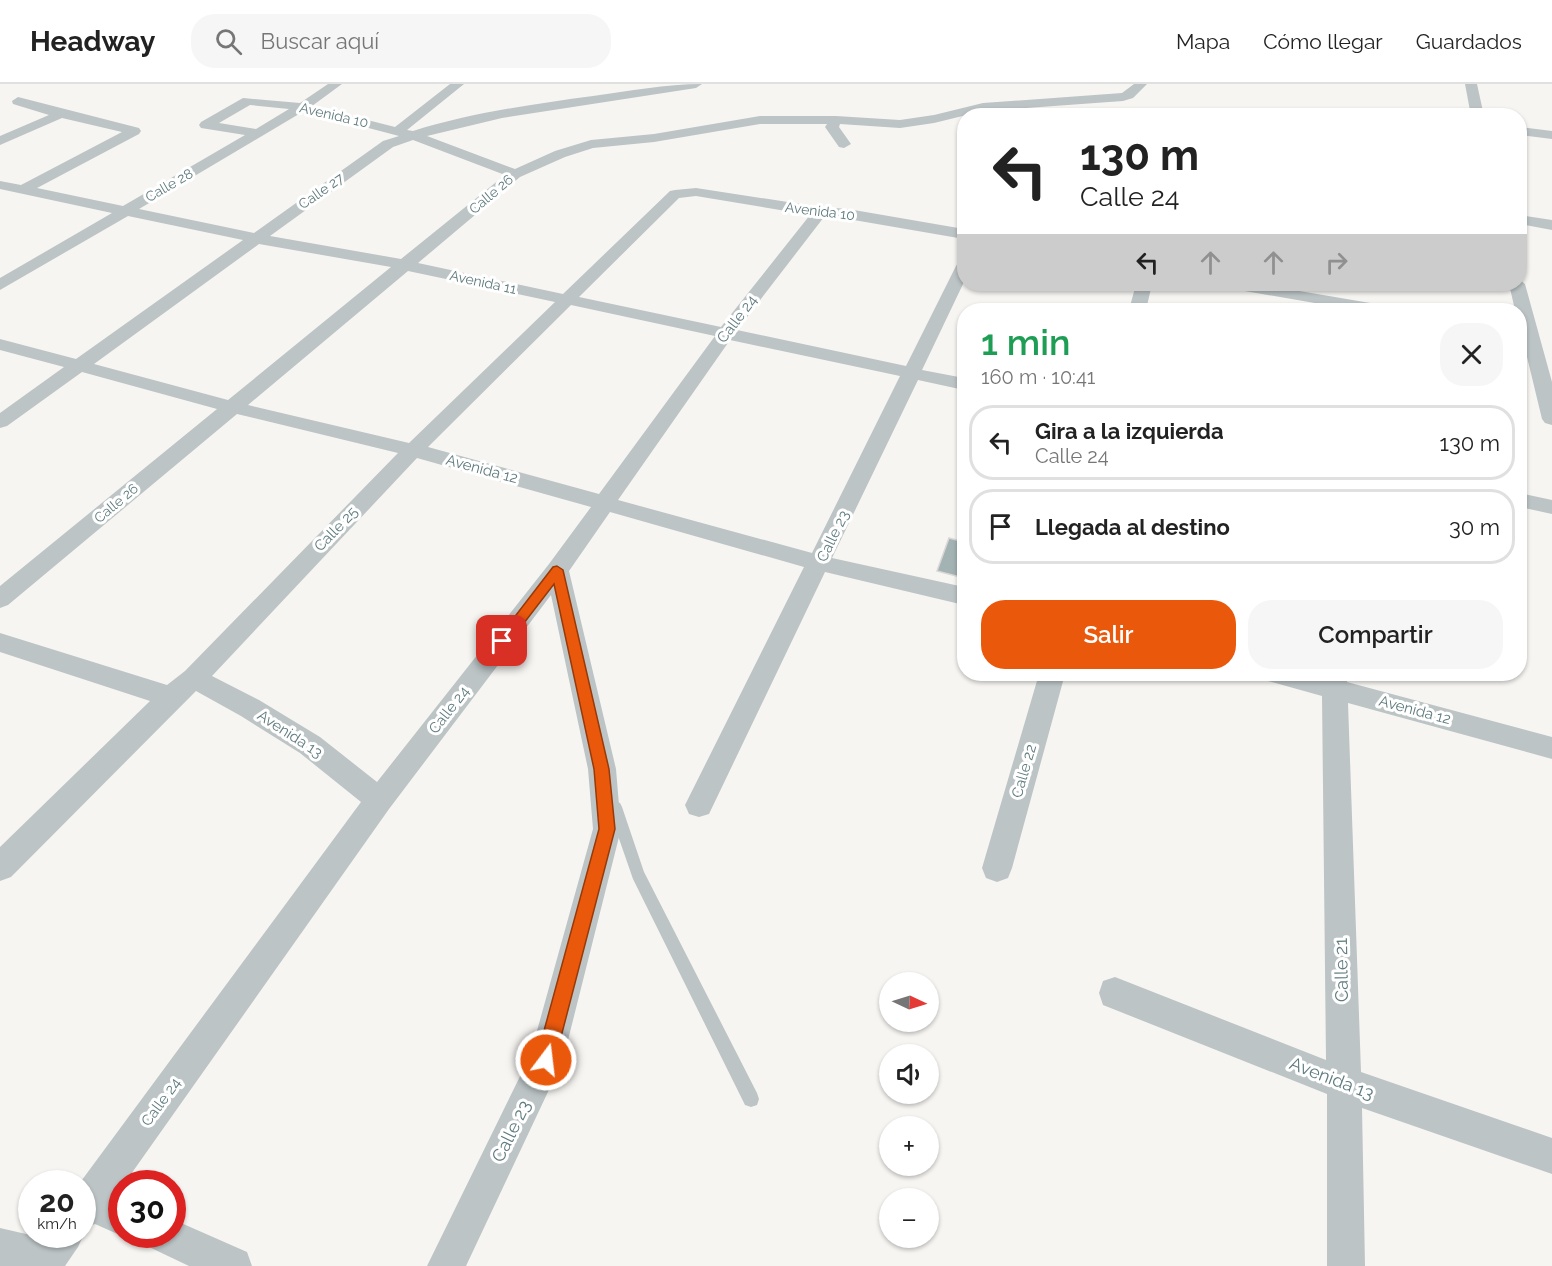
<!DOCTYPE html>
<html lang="es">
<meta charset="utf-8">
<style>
:root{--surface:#fff;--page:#f6f6f6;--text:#222;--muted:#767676;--line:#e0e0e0;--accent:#ea580c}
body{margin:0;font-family:Raleway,sans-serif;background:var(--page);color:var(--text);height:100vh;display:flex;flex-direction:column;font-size:22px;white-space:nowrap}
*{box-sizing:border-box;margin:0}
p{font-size:20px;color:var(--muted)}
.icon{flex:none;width:33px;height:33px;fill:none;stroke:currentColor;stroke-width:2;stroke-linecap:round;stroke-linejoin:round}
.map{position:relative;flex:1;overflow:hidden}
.panel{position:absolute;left:957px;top:219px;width:570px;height:378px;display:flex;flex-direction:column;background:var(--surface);border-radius:24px;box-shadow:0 2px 4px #0004}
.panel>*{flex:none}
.guide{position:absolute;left:957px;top:24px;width:570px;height:183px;border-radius:24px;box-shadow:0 2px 4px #0004;background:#fff;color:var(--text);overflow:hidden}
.needle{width:39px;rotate:94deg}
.tools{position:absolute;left:879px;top:888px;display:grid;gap:12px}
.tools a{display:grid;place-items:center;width:60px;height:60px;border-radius:50%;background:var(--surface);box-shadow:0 2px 4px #0004;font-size:30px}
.speed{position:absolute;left:18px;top:1086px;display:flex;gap:12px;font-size:30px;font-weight:700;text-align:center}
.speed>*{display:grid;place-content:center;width:78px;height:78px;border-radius:50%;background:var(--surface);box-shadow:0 2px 4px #0004;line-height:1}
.speed small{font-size:15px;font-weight:400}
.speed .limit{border:9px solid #d22;background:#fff;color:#111}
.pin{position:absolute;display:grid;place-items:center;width:51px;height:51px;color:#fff;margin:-26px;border-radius:12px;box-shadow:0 3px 9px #0006}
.me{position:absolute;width:66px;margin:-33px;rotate:15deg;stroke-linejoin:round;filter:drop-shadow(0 0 4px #0008)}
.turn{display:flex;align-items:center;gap:21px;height:126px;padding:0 24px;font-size:27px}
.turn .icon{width:78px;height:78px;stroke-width:2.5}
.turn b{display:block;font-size:42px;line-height:51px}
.lanes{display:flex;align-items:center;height:57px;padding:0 24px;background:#0003;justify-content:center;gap:30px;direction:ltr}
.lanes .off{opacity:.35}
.round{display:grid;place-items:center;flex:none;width:63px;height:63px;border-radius:24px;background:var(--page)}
.summary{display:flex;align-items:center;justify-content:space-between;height:102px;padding:0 24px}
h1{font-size:36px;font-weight:600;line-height:45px;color:#1e9e55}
.button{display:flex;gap:12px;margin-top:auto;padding:12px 24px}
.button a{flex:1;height:69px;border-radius:24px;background:var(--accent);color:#fff;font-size:24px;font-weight:600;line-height:69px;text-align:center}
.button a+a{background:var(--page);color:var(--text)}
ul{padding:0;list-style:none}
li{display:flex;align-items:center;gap:18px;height:75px;margin:0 12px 9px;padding:0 12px;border:3px solid var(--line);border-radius:24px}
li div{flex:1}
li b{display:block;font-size:22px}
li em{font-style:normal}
header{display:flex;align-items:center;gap:36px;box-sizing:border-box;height:84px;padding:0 30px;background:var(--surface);border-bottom:2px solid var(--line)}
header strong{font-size:28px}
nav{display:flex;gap:33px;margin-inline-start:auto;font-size:21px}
.search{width:420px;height:54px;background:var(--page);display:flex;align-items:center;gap:15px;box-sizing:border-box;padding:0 21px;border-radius:24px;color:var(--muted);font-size:22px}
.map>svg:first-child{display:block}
</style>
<header>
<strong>Headway</strong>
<div class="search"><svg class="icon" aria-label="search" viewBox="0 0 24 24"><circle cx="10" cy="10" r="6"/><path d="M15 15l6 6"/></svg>Buscar aquí</div>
<nav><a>Mapa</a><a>Cómo llegar</a><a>Guardados</a></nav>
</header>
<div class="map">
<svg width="1552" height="1182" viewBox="0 0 1552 1182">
<rect width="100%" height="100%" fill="#f6f5f2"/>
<path fill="#a3b2b3" stroke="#d8d7d5" stroke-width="1.5" d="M949,454L964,458V494L937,487Z"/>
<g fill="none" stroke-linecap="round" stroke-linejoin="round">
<path fill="#bcc4c5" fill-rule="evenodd" d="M615,717L620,719L622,723L644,788L757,1009L759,1015L757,1021L751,1023L745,1021L633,795L608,723L610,719Z"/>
<path fill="#bcc4c5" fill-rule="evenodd" d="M328,0H342L312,22L395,43L450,0H464L407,46L413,47C471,29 533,20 593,12C630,7 665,0 702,0L696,4L502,34L427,52L515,85L555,67L591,56L654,50L760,32H836L900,36L934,31L983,19L1122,9L1134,0H1147L1133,14L1123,17L983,27L934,39L900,44L840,40L839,43L851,60L844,64L839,63L825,43L827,40H760L654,58L593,64L565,73L520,93L418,179L563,210L670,107L675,106L696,104L820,123L848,125L964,145V155L848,135L824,133L737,246L906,282L956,182L958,179L964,177V198L922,286L964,294V306L918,296L832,474L964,503V521L825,488L709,730L699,733L689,730L685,721L804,483L610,428L569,487L616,685L621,745L563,976L466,1182H427L530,972L593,745L588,685L551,511L389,725L124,1100H122L116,1111L122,1114V1150H125L122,1152L95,1140L82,1145V1100H79L361,718L300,669L241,632L196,607L11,793L0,797V763L150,617L0,568V549L167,601L185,587L398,369L237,330L8,521L0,524V502L217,325L82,288L7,342L0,344V329L64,283L0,266V255L76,275L243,156L128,132L0,206V194L112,129L0,105V97L21,101L122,48L62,34L0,61V52L49,31L13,20L12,17L18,13L139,44L141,47L139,50L37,104L123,122L245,51L201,44L199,41L201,38L243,14L300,19ZM250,21L289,25L256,45L219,39ZM304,27L399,52L383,57L254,149L139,125ZM413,56L505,91L401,175L270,152L393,63ZM696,112L810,131L721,243L579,213L679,114ZM259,160L391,183L228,316L94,280ZM408,187L555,218L409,359L248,321ZM571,221L715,252L599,410L428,363ZM730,256L900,292L812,469L618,416ZM417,374L591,423L549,480L377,698L320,653L259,616L212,592Z
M1465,0H1477L1484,32H1471Z
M1520,43L1552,47V55L1520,51Z
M1520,131L1552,136V146L1520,140Z
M1520,196L1525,200L1552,298V341L1545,339L1542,335L1520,244V226H1515L1509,200H1520Z
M1136,200H1152L1146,226H1129Z
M1225,200H1259L1382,221L1388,222L1391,226H1355L1233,205Z
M1520,409L1552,416V430L1520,423Z
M1039,590H1065L1012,784L1008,794L997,798L986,794L982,784Z
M1265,590H1313L1321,592L1322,590H1346L1347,598L1552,653V675L1348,619L1361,988L1552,1054V1090L1362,1024L1365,1182H1327V1010L1103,921L1099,909L1103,897L1115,893L1326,976L1322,612L1268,597Z
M172,1135L247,1168L252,1182H189L149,1163L143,1150H172Z
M0,1144L39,1153L41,1150H82V1147L84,1150L78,1163L65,1182H0Z"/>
</g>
<path fill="#ea580c" stroke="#983908" stroke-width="1.5" d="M557,482L563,486L609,685L615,745L555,976L552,982L546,985L539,982L536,976L599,745L594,685L554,500L507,561H498L496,557L553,483Z"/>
<g text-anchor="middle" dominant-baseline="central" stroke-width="6" stroke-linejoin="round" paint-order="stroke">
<g font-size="14" fill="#5f7b7f" stroke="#fff">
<text transform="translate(334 31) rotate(13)">Avenida 10</text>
<text transform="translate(169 101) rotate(-30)">Calle 28</text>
<text transform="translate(321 107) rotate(-35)">Calle 27</text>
<text transform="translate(491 110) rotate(-40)">Calle 26</text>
<text transform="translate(820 127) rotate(7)">Avenida 10</text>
<text transform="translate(483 198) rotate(12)">Avenida 11</text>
<text transform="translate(116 419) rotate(-40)">Calle 26</text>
</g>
<g font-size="15" fill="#5f7b7f" stroke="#fff">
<text transform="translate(737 235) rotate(-53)">Calle 24</text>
<text transform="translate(482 385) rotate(15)">Avenida 12</text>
<text transform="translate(336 445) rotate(-46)">Calle 25</text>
<text transform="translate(833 452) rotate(-64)">Calle 23</text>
<text transform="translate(449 626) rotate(-52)">Calle 24</text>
<text transform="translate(1415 626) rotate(15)">Avenida 12</text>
<text transform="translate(290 650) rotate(33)">Avenida 13</text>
<text transform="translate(1024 687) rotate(-74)">Calle 22</text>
<text transform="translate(161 1018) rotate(-54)">Calle 24</text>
</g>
<g font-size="18" fill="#5f7b7f" stroke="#fff">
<text transform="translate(1341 886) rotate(-91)">Calle 21</text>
<text transform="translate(1332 994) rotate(21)">Avenida 13</text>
<text transform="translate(511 1047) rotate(-64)">Calle 23</text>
</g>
</g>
</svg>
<div class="tools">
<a><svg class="needle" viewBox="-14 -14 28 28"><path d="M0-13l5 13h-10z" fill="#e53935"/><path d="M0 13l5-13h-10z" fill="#767676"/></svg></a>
<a><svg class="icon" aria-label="sound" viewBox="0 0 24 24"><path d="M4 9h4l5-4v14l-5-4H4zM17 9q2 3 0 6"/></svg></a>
<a>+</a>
<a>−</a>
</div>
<div class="speed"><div>20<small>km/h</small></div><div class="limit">30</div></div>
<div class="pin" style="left:502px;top:557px;background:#d93025"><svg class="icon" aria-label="arrive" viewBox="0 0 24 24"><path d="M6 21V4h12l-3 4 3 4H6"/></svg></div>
<svg class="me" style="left:546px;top:976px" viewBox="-20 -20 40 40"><circle r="17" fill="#ea580c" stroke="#fff" stroke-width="3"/><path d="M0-11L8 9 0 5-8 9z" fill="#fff"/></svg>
<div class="guide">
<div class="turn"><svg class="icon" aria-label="left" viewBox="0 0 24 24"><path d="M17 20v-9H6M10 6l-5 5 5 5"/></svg><div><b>130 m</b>Calle 24</div></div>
<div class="lanes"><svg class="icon" aria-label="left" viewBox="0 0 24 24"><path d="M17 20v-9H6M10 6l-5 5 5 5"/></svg><svg class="icon off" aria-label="ahead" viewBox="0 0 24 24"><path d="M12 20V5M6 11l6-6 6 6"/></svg><svg class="icon off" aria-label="ahead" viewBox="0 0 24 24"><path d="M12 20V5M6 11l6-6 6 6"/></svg><svg class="icon off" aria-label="right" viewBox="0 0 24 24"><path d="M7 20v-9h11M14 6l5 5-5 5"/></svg></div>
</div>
<section class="panel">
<div class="summary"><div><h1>1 min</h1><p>160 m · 10:41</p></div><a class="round"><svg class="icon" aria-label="close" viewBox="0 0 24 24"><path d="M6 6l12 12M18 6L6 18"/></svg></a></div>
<ul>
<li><svg class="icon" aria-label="left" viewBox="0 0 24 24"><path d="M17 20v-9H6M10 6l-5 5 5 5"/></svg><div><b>Gira a la izquierda</b><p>Calle 24</p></div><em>130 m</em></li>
<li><svg class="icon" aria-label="arrive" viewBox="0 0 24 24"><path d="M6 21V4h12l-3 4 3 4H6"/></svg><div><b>Llegada al destino</b></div><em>30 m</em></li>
</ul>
<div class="button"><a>Salir</a><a>Compartir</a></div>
</section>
</div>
